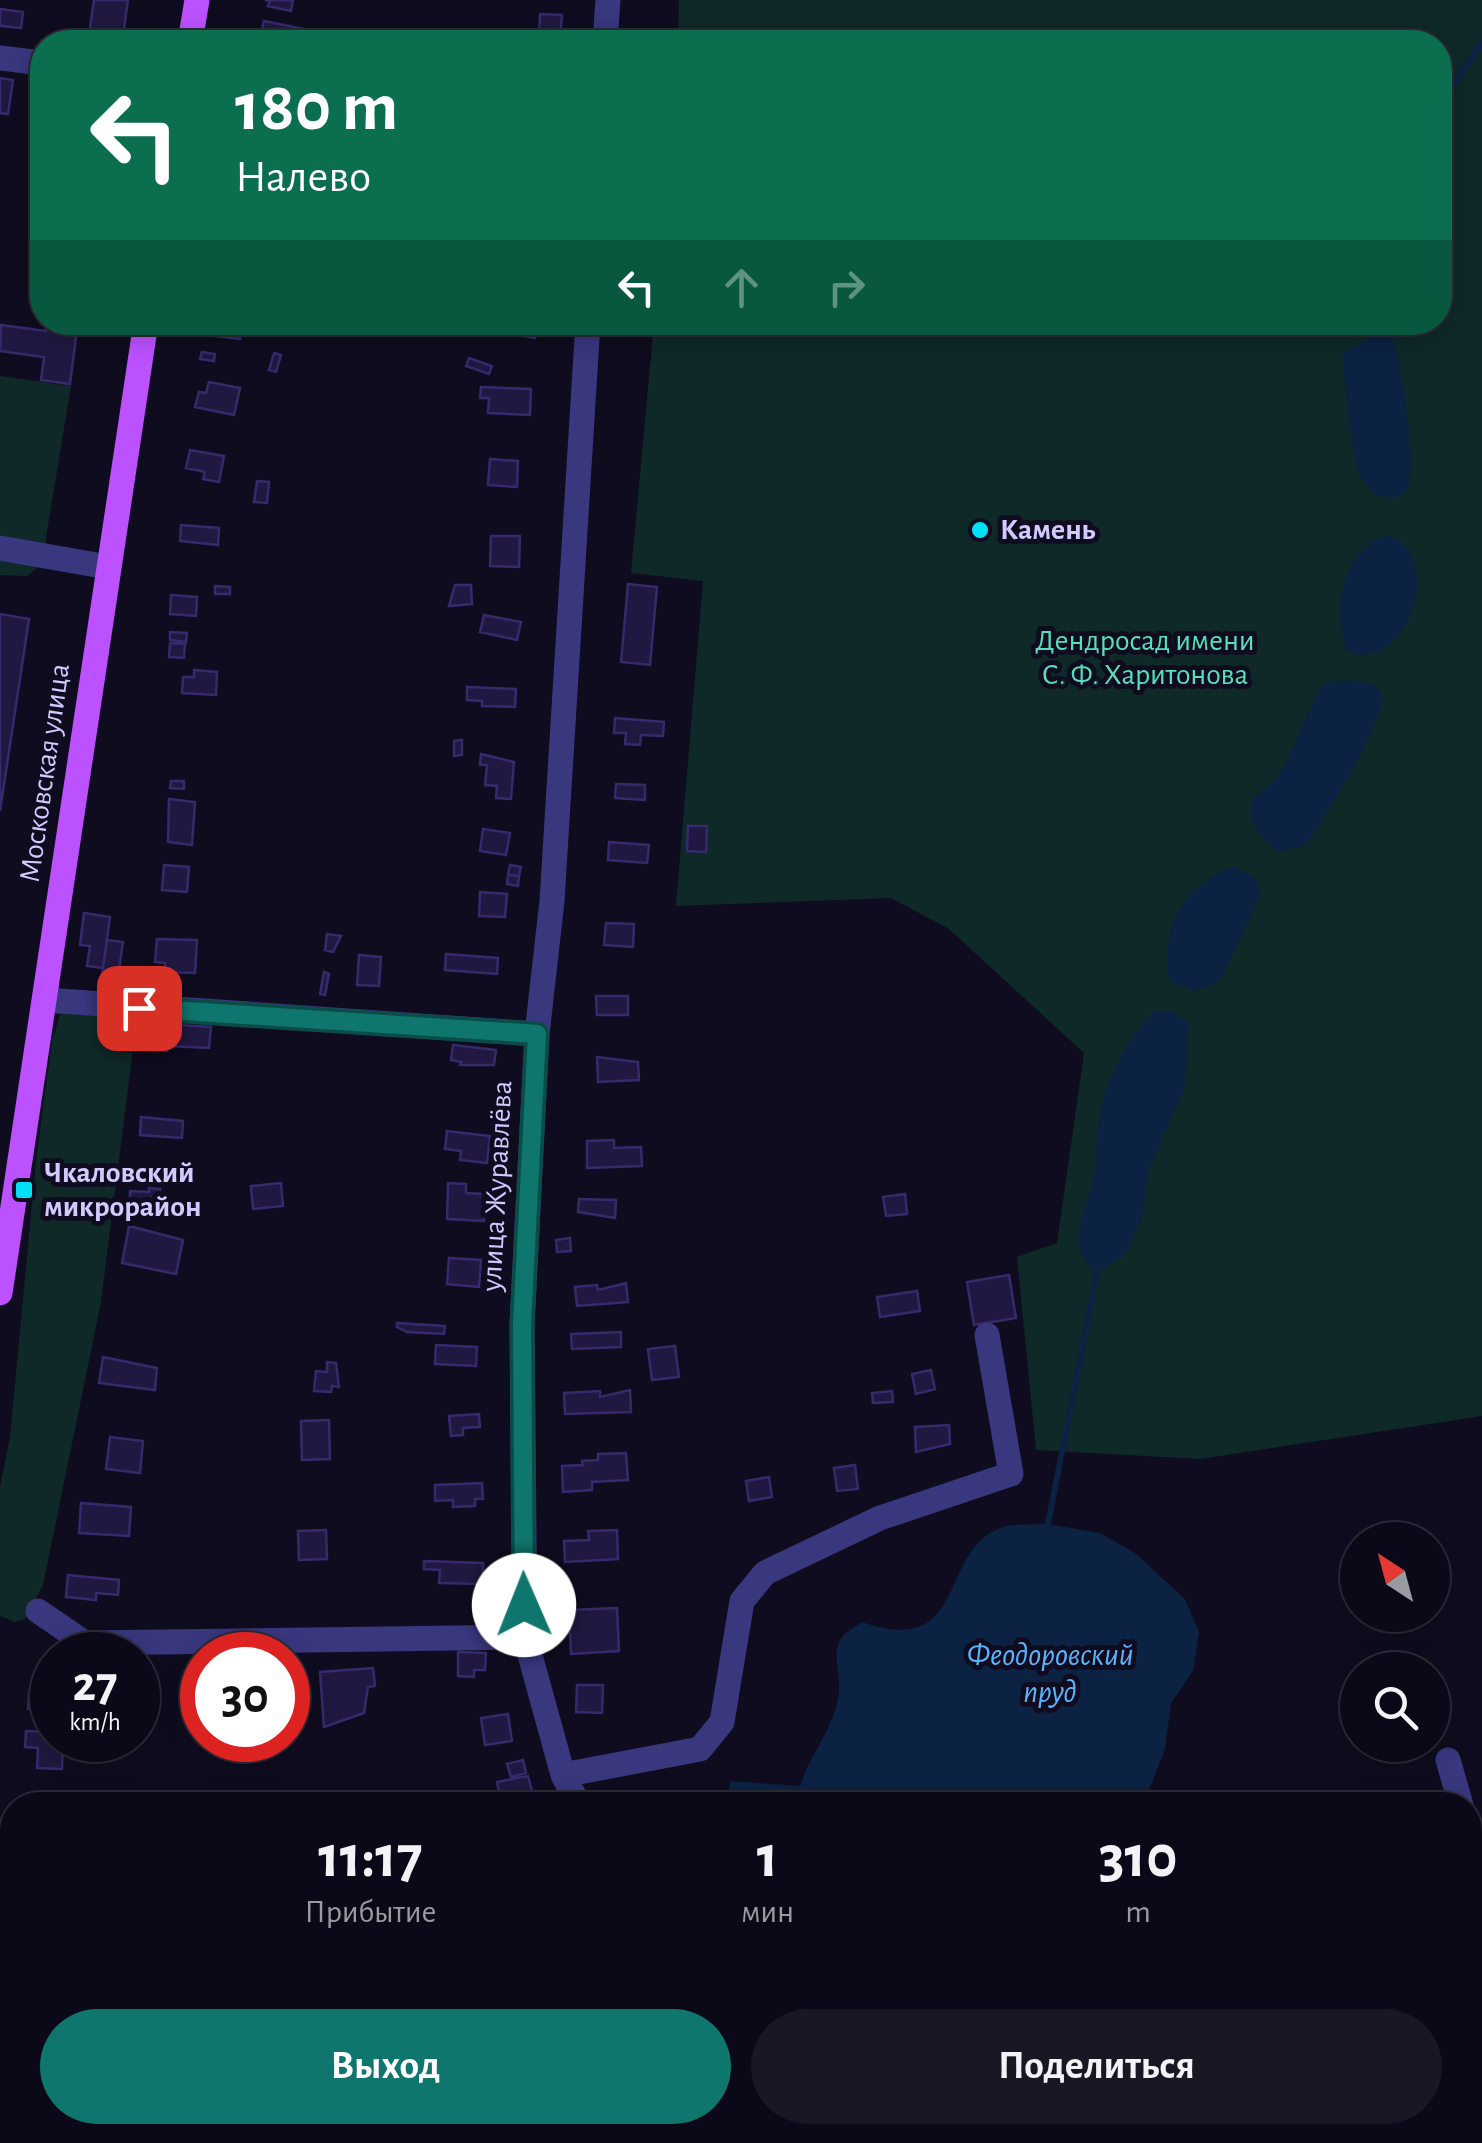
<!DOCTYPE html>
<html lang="ru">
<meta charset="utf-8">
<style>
:root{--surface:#0b0917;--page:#191724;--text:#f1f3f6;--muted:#9a9aa1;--line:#2b2a36;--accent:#0f766e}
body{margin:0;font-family:"Alegreya Sans",sans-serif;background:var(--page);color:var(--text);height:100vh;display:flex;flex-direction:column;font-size:38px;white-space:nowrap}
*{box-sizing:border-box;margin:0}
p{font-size:32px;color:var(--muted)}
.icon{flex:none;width:55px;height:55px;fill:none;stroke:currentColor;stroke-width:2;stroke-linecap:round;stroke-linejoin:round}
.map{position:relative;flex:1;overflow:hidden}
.panel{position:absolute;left:0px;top:1792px;width:1482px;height:352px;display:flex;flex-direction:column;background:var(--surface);border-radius:40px 40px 0 0;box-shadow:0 5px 25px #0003,0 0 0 2px var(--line)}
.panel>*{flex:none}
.guide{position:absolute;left:30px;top:30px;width:1422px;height:305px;border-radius:40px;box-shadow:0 5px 25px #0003,0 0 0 2px var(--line);background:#0b6e4f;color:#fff;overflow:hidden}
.needle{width:65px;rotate:324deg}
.buttons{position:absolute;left:1340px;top:1522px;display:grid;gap:20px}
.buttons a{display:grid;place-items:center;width:110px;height:110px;border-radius:50%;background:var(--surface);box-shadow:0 5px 25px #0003,0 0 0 2px var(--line);font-size:50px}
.speed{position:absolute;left:30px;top:1632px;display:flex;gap:20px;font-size:50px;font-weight:700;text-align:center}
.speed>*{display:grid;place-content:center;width:130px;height:130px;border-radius:50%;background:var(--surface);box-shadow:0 5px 25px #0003,0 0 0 2px var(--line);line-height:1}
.speed small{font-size:25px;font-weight:400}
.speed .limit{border:15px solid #d22;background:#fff;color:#111}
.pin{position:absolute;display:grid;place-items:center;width:85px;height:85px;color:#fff;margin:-42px;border-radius:20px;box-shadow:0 5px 15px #0006}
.me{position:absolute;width:110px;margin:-55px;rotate:359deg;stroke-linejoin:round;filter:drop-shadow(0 0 8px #0008)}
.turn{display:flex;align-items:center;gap:35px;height:210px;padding:0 40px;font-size:45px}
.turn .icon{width:130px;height:130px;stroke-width:2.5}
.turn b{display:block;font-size:70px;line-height:85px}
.lanes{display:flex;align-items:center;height:95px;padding:0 40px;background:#0003;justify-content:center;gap:50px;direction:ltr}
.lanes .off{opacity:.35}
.eta{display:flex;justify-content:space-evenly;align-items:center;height:170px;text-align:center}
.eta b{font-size:60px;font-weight:700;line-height:70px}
.cta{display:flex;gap:20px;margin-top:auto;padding:20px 40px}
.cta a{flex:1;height:115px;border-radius:60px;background:var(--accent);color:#fff;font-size:40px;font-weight:700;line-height:115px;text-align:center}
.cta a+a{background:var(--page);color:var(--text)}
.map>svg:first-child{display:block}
</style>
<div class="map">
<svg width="1482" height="2143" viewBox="0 0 1482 2143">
<rect width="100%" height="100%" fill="#0f0c1f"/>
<path fill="#0f2928" d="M679,0H1482V1416L1200,1459L1036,1450L1017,1257L1057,1243L1084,1053L949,929L891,898L676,906L703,581L631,573L654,323L1440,322V42H678Z
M0,376L71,386L43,556L36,569L27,576L0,575Z
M62,1008L138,1009L101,1302L43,1585L25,1619L15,1622L0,1616V1487L10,1437L36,1161L52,1041Z"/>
<path fill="#0c2243" d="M1378,333L1393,340C1403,377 1416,455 1408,491L1394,498L1374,494L1359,475L1352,445L1342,354Z
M1389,535C1447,556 1407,676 1346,651C1332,611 1343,546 1389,535Z
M1350,680L1376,685L1384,698C1366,752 1337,798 1305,845L1278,852C1264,839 1248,826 1251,805C1253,792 1271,787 1278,776C1298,744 1305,713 1324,683Z
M1233,866L1256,879L1261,894L1220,981L1193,991L1169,980C1162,925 1181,888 1233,866Z
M1153,1011L1172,1012L1189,1023L1185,1087L1148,1171L1142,1219L1124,1256L1097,1272C1060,1247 1089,1209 1094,1175C1097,1157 1096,1139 1099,1121C1105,1078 1127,1043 1153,1011Z
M1048,1524L1100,1533L1135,1553L1185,1599L1199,1632L1193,1671L1171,1703L1165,1749L1143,1805H728L730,1781L800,1786C810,1753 836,1727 839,1691C841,1673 830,1652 843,1636C847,1631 857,1626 862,1622C969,1659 937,1553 1000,1528C1013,1523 1034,1525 1048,1524Z"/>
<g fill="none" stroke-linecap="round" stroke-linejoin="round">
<path stroke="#0c2243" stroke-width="6" d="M1440,119L1452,86L1482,43
M1048,1524L1097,1272"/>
</g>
<path fill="#201840" stroke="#362a6c" stroke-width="2.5" d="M94,0H128L122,42H88Z
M265,0H293L291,11L268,6L270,1Z
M0,9L23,12L21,28L0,26Z
M540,14L562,15L560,37L539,36Z
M264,21L304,29L302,38L262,30Z
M0,78L13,80L8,114L0,113Z
M40,243H42V270L37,269Z
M47,322H78L70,384L41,380L44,357L0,351L1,325L46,331Z
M209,322H262L260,334L240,332V339L207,335Z
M506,322H538L535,338L504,332Z
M202,352L215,354L214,361L200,359Z
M274,353L281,355L276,372L269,370Z
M469,358L492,366L489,374L466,366Z
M209,382L240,388L234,415L195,407L199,392L206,393Z
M481,387L531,389L530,415L488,413L489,398H480Z
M190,450L224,456L219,482L203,479L205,472L186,468Z
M490,459L518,461L517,487L488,485Z
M257,481L269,482L267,503L254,502Z
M181,525L219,528L218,545L180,541Z
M491,536H520L519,567L490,566Z
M628,584L657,587L650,665L621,662Z
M455,585H471L472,604L449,606Z
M215,586L230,587V594H215Z
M171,595L197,597L196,616L170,614Z
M0,614L29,619L0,811Z
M484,615L521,622L517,640L480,632Z
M170,632L187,633L186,642L170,640Z
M170,643L185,644L184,658L169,657Z
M194,670L217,672L216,695L182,693L183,677H194Z
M467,687L516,689L515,707L482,706V701L467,700Z
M615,718L664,722L663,736L641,735L640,745L625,744L626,733H614Z
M462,740V755L454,756V741Z
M481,754L514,762L511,799L496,798L497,786L485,785L487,765H480Z
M171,781H184V789L170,788Z
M616,784L645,785V800L615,798Z
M169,799L195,802L192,845L168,842Z
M688,826H707L706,852L687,851Z
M483,829L510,833L506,855L480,851Z
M609,842L649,845L647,863L608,860Z
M164,865L189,867L187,892L162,890Z
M510,865L521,867L519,876L508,875Z
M508,875L519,876L518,886L507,884Z
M480,892L507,894L505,917L479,916Z
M84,913L110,917L103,968L87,966L90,946L80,945Z
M606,923L634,924L633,947L604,945Z
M327,934L341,936L333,952L325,950Z
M157,939L197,940L195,973L165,972V963L155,962Z
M107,940L123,942L118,977L102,974Z
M446,954L498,958L497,974L445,970Z
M359,955L381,957L379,986L357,985Z
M324,972L329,974L325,995L320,994Z
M596,996H628V1015H597Z
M144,1023L211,1027L209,1048L167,1046V1051L143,1050Z
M453,1045L496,1050L494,1065H460L461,1062L451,1060Z
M597,1057L638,1062L639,1080L598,1082Z
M141,1117L183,1121L182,1138L140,1135Z
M447,1131L490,1136L487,1163L460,1160L461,1151L445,1149Z
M614,1140V1148L641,1147L642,1166L587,1168V1141Z
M281,1183L283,1206L253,1209L251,1186Z
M448,1183L466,1184V1193L485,1194L484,1221L447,1219Z
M149,1188L160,1189L159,1208L130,1206V1191L149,1192Z
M905,1194L907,1214L886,1216L883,1197Z
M579,1199L616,1200L615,1218L578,1212Z
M129,1226L183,1240L176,1274L122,1263Z
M490,1231H499V1250H490Z
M570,1238L571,1251L557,1252L556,1240Z
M449,1258L481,1260L479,1287L447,1284Z
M1009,1275L1016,1318L974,1325L967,1282Z
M626,1283L628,1302L577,1306L575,1287L597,1285L598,1290Z
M917,1291L920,1311L880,1317L877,1297Z
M397,1323L445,1326L444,1334L407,1332L397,1327Z
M621,1332V1347L572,1349L571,1334Z
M436,1345L477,1347L476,1366L435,1364Z
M675,1346L679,1377L652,1380L648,1349Z
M103,1357L157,1368L155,1390L99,1383Z
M327,1362L336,1363L339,1387L332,1386L331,1392L314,1391L316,1371L327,1372Z
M931,1370L935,1389L916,1394L912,1374Z
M630,1390L631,1412L565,1414L564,1393L600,1391V1397Z
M892,1391L893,1402L873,1403L872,1393Z
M479,1414L480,1427L463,1428V1435L451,1436L449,1416Z
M329,1420L330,1459L302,1460L301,1421Z
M949,1425L950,1444L916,1452L915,1427Z
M110,1437L143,1441L140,1473L106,1469Z
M626,1453L628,1480L592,1482V1490L563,1492L562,1466L583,1465L582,1461L598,1460V1454Z
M855,1465L858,1489L837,1491L834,1468Z
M769,1477L772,1497L749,1501L746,1481Z
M482,1483L483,1499H475V1506L453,1507V1500L435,1501V1485Z
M81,1503L131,1507L129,1536L79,1533Z
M326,1530L327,1559L299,1560L298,1531Z
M617,1530L618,1559L565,1562L564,1541L589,1540L588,1531Z
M424,1561L483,1563V1584L439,1583L440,1570L424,1569Z
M68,1575L119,1580L118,1595L96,1593V1600L66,1597Z
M617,1608L619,1651L571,1654L569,1610Z
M458,1652L486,1653L485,1670H474V1677L458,1676Z
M373,1668L375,1686L368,1687L364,1713L324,1727L320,1672Z
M577,1685H603L602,1713L576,1712Z
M29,1692L52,1693V1718L46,1717V1710L28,1709Z
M508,1714L512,1741L485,1745L481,1718Z
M26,1731L52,1732V1740H63L62,1769L37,1768L38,1748L25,1747Z
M523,1760L526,1773L511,1777L507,1764Z
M528,1776L532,1791L500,1797L497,1782Z
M1314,1793L1319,1803L1302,1805L1300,1799Z
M11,1940H12V1986L8,1985Z
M214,2132H242V2143H214Z
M581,2132H671L674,2143H580Z"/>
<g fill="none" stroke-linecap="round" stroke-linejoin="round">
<path stroke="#39377e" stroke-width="25" d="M605,42L608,0
M0,58L42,63
M0,548L108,567
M45,1000L537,1034
M38,1611L85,1643L525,1637
M1448,1760L1461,1805
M563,1775L700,1749L722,1722L742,1601L765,1573L880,1518L1011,1474L987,1335
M579,1805L563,1775L525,1637L522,1324L537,1034L552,901L588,322
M1470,1838C1482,1888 1482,1995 1470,2044
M1021,2132L1042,2143
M785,2143L798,2132
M850,2143V2132
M1425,2143L1430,2132"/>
<path stroke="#bc51ff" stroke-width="25" d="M190,42L197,0
M0,1293L146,322"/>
</g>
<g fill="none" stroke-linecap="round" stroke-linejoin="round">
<g stroke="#0a4d48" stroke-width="25">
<path id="route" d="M139,1008L537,1034L522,1324L524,1605"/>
</g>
<use href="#route" stroke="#0f766e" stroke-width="18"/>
</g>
<g fill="#00dff5" stroke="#0f0c1f" stroke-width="4">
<circle cx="980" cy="530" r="10"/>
<rect x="14" y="1180" width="20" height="20" rx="5"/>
</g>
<g text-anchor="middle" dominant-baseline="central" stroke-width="10" stroke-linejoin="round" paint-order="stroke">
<g font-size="30" font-weight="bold" fill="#d0caff" stroke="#0f0c1f" text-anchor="start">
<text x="1000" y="530">Камень</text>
<text x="44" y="1173">Чкаловский<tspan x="44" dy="34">микрорайон</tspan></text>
</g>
<g font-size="30" fill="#57debb" stroke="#0f0c1f">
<text x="1145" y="641">Дендросад имени<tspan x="1145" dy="34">С. Ф. Харитонова</tspan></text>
</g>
<g font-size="30" fill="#d0caff" stroke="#0f0c1f">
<text transform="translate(45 773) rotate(-82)">Московская улица</text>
<text transform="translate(497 1186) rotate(-87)">улица Журавлёва</text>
</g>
<g font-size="32" font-style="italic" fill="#58b4ff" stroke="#0f0c1f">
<text x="1050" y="1655">Феодоровский<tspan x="1050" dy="37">пруд</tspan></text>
</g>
</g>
</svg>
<div class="buttons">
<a><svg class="needle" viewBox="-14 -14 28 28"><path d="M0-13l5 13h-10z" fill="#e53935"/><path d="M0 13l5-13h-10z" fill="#9a9aa1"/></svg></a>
<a><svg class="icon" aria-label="search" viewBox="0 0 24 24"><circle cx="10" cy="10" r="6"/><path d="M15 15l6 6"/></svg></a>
</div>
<div class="speed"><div>27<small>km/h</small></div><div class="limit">30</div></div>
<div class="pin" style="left:139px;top:1008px;background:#d93025"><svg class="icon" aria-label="arrive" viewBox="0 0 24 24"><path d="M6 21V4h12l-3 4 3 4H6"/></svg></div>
<svg class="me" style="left:524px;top:1605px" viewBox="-20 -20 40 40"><circle r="19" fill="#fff"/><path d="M0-13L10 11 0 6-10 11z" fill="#0f766e"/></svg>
<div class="guide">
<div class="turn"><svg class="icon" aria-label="left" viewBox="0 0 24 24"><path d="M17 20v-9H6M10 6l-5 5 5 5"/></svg><div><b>180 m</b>Налево</div></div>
<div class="lanes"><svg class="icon" aria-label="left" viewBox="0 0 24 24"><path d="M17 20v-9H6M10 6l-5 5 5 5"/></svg><svg class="icon off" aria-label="ahead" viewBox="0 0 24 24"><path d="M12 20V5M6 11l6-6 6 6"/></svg><svg class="icon off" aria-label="right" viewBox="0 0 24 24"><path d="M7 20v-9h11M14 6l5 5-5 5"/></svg></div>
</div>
<section class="panel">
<div class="eta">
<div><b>11:17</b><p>Прибытие</p></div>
<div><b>1</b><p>мин</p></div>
<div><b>310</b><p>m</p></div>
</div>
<div class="cta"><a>Выход</a><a>Поделиться</a></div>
</section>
</div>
